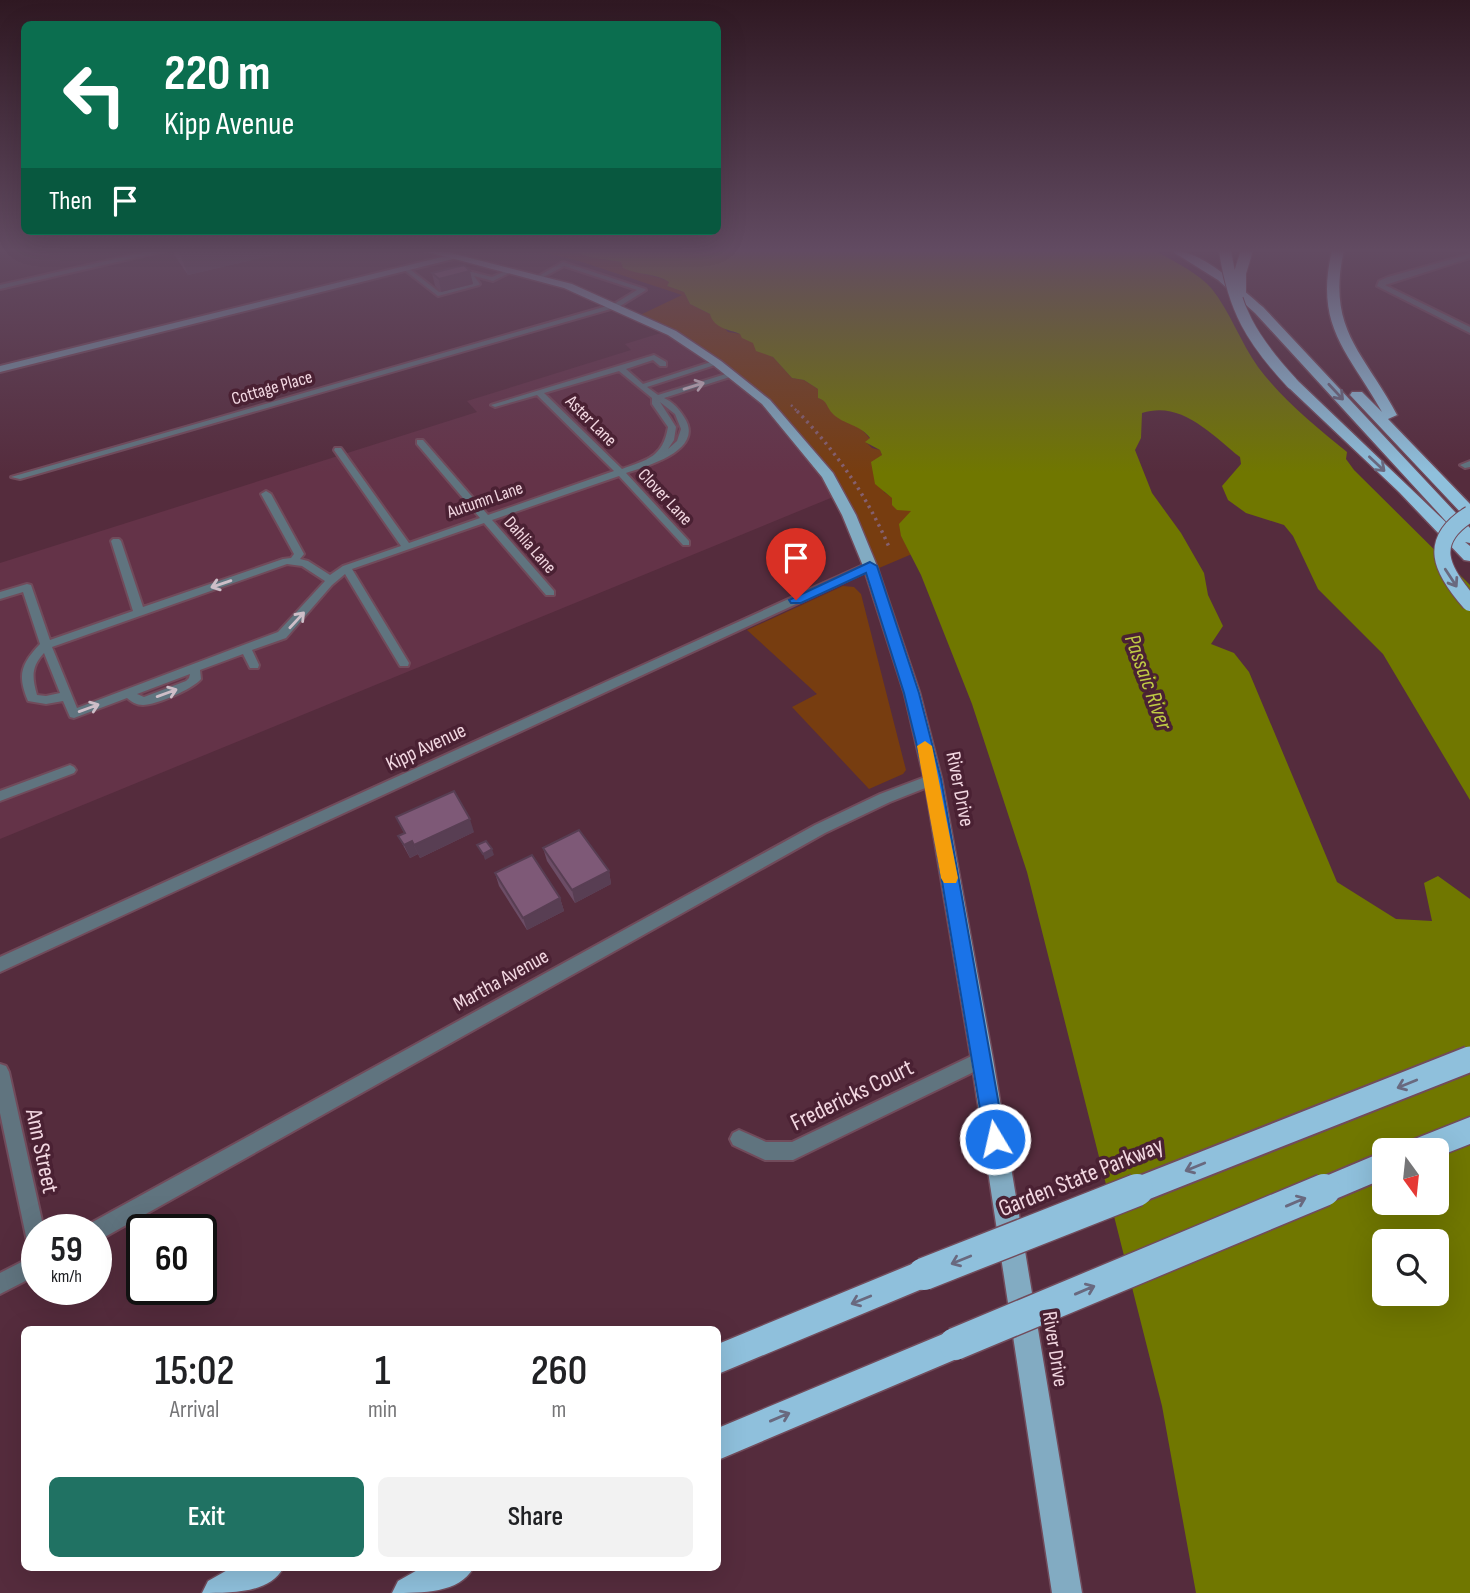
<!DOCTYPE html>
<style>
:root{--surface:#fff;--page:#f2f2f2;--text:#202124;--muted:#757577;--accent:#207263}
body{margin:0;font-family:"Sofia Sans Condensed",sans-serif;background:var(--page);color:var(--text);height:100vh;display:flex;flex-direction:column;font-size:26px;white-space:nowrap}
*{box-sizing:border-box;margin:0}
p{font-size:23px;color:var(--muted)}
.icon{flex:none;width:38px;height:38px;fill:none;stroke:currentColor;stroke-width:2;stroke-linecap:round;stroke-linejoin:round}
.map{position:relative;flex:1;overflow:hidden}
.drawer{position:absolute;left:21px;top:1326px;width:700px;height:245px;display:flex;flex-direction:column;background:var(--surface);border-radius:10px;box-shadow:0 7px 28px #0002}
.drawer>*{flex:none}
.guide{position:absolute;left:21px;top:21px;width:700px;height:214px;border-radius:10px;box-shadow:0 7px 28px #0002;background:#0b6e4f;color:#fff;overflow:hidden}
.needle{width:46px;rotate:165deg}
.buttons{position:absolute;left:1372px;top:1138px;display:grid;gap:14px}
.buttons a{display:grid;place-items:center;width:77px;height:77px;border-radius:10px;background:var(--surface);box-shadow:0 7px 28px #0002;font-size:35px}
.speed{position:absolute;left:21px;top:1214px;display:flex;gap:14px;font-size:35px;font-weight:700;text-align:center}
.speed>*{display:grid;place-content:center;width:91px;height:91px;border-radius:50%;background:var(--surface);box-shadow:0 7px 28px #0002;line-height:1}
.speed small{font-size:18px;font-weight:400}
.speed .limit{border:4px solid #111;border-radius:10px;background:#fff;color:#111}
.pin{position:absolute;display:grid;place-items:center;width:60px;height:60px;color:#fff;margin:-72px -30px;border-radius:50% 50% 50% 0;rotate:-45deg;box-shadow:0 0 7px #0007}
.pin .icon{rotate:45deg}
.me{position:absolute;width:77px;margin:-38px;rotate:351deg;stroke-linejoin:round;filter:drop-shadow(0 0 5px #0008)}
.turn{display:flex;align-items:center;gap:24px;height:147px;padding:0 28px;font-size:32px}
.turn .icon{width:91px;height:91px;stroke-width:2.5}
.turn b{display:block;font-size:49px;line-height:60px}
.then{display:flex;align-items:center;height:66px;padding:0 28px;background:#0003;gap:14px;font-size:26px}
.eta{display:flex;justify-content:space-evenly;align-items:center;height:119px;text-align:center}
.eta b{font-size:42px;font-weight:600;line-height:49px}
.primary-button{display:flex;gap:14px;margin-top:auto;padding:14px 28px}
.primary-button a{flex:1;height:80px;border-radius:10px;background:var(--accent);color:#fff;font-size:28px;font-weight:600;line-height:80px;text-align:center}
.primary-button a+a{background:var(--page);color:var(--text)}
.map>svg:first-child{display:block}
</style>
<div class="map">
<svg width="1470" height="1593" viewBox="0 0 1470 1593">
<rect width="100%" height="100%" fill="#552c3d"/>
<path fill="#643348" d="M664,332L731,377L772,408L838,495L0,839V563L477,412L467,401L631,350L625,344Z"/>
<path fill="#773d10" d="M535,250H570L589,257L621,262C630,275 656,274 669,282L667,286L684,292L690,304L710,314L728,332L741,334L773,357L792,378L804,380L818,389V398C826,400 826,404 832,409C844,421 861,425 870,439L866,442L872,448L880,450L882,455L878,460L884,492L912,511L901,536L912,554L872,571L828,476L766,402L672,333L638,316L682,295L579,261Z
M843,586L854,587L861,594L906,770L903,774L869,789L792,707L817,694L747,630Z"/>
<path fill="#707700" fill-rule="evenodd" d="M570,250H1154C1173,261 1197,272 1212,289C1229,310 1241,343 1258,367C1283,400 1315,426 1347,452L1346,459L1354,470L1470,585V800L1383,654L1318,589L1293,536L1284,525L1246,513L1228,500L1222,486L1241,464L1240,457C1211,434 1181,400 1142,413L1141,438L1135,450L1152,493L1181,533L1204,573L1208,595L1223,626L1211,644L1234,653L1249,672L1337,882L1396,919L1432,921L1424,883L1438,876L1470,899V1593H1196L1162,1406L1027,872L972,704L921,575L901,536L899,524L911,511L897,510L892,505V498L875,484L871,462L882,455L880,450L865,442L870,438C860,424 844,425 833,414C826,407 828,401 818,398V389L804,380L792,378L773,357L756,351L753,343L742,338L740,334C729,329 714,329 710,314L690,304L684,292L667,286L669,282C655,273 638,275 623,268L621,262L589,257ZM1384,1150H1437V1202H1384ZM1384,1241H1437V1293H1384Z"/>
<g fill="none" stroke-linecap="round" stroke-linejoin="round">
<g stroke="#714b5b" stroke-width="4">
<path id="lane" d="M563,262L645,289L646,290L617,308H614V304L637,290L564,266L540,279L535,278Z
M403,267H407L439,292L473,283L468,276V271L492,277L510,269L515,270L493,281L474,276L480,284L479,285L438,296L403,269Z
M654,355L666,362V366H660L653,360L626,369L643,384L714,361L721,363L647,387L658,395L729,373L736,375L664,398C673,402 679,409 684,417C706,450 647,466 626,473L689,541V545H683L619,476L492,520L554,591V595H546L484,523L352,569L409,663L408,666H400L345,574L332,585L286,638L252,650L259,665L258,668H250L243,654L200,670L201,679C193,689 156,705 143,705C136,705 132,702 127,698L74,718L70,717L63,701L46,704L28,701C17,675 21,664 40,644L23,592L0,599V592L27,584L31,585L50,640L133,611L111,541L113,539H119L121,541L143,607L283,559L291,558L294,554L261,494L266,491L271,494L304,554L300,559L308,561L330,575L343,566L401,546L334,450L335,448H341L409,543L480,518L417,444V440H423L488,515L614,471L537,395L495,407L491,405ZM619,371L652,398V404L668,427C663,457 647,460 622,469L544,393ZM660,402L675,414L681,429L677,441L668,449L674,440L676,427ZM287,564L302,566L325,581L278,632L77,708L52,647ZM44,653L60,693L46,696L37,695C32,677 31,667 44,653ZM190,674L189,678L186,681L144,697L137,694Z
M70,765L74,767L76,770L74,773L0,801V791Z"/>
</g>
<g stroke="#714b5b" stroke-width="4">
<path id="street" d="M154,250H169L0,289V285Z
M1470,254V258L1385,285L1470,327V333L1377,286L1379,281L1388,277Z
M614,304L621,306L20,479L11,477Z
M1470,461V467L1465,468L1460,465Z
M870,562L876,566L874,568L0,972V957Z
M933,774L938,775L940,779L938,783L890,802L825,833L103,1238L96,1240V1230H87L89,1224L815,825L880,794Z
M982,1051L988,1053L991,1059L988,1065L793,1160H765L733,1145L730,1139L733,1133L739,1130L766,1142H792Z
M0,1064L6,1066L9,1072L44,1230H37V1251L30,1248L27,1241L0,1113Z
M37,1254V1275L0,1294V1273Z"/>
</g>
<g stroke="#714b5b" stroke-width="4">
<path id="secondary" d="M454,254L458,256L457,258L0,372V366Z"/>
</g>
<g stroke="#714b5b" stroke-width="3">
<path id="primary" d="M421,250H439L572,284L676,331L721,361L770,400L833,473L856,515L877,566L920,693L942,779L993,1059L1082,1593H1052L971,1059L924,779L904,693L863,566L842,515L822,477L762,404L713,365L668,335L564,288Z"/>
</g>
<g stroke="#714b5b" stroke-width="3">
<path id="highway" d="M1170,250C1203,250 1239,287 1263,307L1470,528V543L1465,542L1470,546V561L1464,560L1399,492L1287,386V380H1297L1454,530L1255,313L1218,280Z
M1332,250H1344C1326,330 1364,352 1397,415L1388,419L1470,504V518L1464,516L1350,395L1352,392H1362L1382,412C1348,351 1314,327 1332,250Z
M1470,1117V1144L1437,1157V1150H1408L1412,1140Z
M924,1259L934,1264L939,1274L934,1284L718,1374V1344Z
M955,1329L966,1333L970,1344L966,1355L718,1460V1428Z
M231,1568H283C270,1593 232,1593 202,1593L208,1581Z
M421,1568H473C460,1593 422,1593 392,1593L398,1581Z"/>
</g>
<path stroke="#85606f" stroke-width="2.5" stroke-dasharray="2 3.5" stroke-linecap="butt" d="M791,405L799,413"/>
<path stroke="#85606f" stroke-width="3.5" stroke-dasharray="2.5 4.5" stroke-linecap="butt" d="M797,411C836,451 867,496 889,547"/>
<use href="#lane" fill="#60747f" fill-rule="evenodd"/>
<use href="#street" fill="#60747f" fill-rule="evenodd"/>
<use href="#secondary" fill="#7493a5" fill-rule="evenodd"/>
<use href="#primary" fill="#82abc2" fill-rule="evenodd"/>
<use href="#highway" fill="#8fc0dc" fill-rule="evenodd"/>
<g stroke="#714b5b" stroke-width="14" stroke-linecap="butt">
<path id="highway-bridge-far3" d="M1225,250C1233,308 1252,340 1292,383
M1240,292V273L1247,250"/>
</g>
<g stroke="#714b5b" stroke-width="18" stroke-linecap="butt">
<path id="highway-bridge-far2" d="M1470,514C1426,541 1441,570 1470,603"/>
</g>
<g stroke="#714b5b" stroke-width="29" stroke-linecap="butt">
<path id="highway-bridge-far1" d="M1133,1192L1470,1059
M1320,1192L1384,1165"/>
</g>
<g stroke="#714b5b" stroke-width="35" stroke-linecap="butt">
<path id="highway-bridge" d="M924,1274L1137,1190
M955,1344L1324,1190"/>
</g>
<use href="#highway-bridge-far3" stroke="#8fc0dc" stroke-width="12"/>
<use href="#highway-bridge-far2" stroke="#8fc0dc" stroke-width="16"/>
<use href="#highway-bridge-far1" stroke="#8fc0dc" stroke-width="25"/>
<use href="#highway-bridge" stroke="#8fc0dc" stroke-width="32"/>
</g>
<path fill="#6c4d66" d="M172,250H290V251L188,275L175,256Z
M432,273L473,284L441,292L435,286Z
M396,817L474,832L420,858L418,854L410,858L398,836L404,833Z
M543,848L609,871L611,884L575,903L547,861Z
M495,873L560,898L564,911L527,930L499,886Z"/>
<path fill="#583e53" d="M178,250H290V251L188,275Z
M470,271L473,284L441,292L439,279Z
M470,819L474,832L420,858L414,845Z
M412,841L418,854L410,858L404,845Z
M492,849L494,855L485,860L483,854Z
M609,871L611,884L575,903L572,890Z
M560,898L564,911L527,930L523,918Z"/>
<path fill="#7e5977" stroke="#583e53" stroke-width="2" d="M464,265L470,271L439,279L432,273Z
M454,791L470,819L414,845L412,841L404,845L398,836L405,833L396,817Z
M579,830L609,871L572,890L543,848Z
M486,841L492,849L483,854L477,845Z
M532,855L560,898L523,918L495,873Z"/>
<defs><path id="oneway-shaft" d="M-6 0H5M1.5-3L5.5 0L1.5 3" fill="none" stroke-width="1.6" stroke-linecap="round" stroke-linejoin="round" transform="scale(1.75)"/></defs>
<g stroke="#cebec8">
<use href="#oneway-shaft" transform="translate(694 386) rotate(-17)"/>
<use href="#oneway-shaft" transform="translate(221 584) rotate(161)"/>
<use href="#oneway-shaft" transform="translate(297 620) rotate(-47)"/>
<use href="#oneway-shaft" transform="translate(167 693) rotate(-20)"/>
<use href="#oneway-shaft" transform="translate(89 708) rotate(-20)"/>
</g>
<g stroke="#69697f">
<use href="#oneway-shaft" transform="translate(1336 392) rotate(47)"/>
<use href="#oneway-shaft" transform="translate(1377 464) rotate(43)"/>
<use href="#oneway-shaft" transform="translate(1451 578) rotate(57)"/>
<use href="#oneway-shaft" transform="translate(1407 1084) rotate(158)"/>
<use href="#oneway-shaft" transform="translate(1195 1167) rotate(158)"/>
<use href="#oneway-shaft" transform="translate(1296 1202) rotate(-23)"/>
<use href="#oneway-shaft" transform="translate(961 1260) rotate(158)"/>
<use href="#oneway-shaft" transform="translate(1085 1290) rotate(-23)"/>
<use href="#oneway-shaft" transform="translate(861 1300) rotate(158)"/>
<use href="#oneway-shaft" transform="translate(780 1417) rotate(-23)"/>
</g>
<linearGradient id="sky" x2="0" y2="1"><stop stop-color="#2f1822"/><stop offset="0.53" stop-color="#624b62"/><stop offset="1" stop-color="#624b62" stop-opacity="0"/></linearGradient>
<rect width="1470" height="473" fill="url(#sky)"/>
<path fill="#1a73e8" stroke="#114b97" stroke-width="2" d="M870,562L877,566L919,693L941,779L1005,1139L1002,1146L995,1149L988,1146L985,1139L925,779L904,693L866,573L801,603H791L789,600Z"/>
<path fill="#f59e0b" d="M925,741L932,746L958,878L956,883H944L941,878L917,746Z"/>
<g text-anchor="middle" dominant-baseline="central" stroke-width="7" stroke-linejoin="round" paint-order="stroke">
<g font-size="18" fill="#f2d7e1" stroke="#4a2133">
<text transform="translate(272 388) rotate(-16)">Cottage Place</text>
<text transform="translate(591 421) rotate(45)">Aster Lane</text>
<text transform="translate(665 497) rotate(47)">Clover Lane</text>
<text transform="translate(485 500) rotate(-19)">Autumn Lane</text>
<text transform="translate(530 545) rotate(49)">Dahlia Lane</text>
</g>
<g font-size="21" fill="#f2d7e1" stroke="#4a2133">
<text transform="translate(426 747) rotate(-25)">Kipp Avenue</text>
<text transform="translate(960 789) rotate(79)">River Drive</text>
<text transform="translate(501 980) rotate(-29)">Martha Avenue</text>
<text transform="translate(1055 1349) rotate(81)">River Drive</text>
</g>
<g font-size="23" font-style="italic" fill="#bfca45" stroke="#4a2133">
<text transform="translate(1148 682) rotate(70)">Passaic River</text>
</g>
<g font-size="24" fill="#f2d7e1" stroke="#4a2133">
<text transform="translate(852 1095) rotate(-26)">Fredericks Court</text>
<text transform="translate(42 1151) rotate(78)">Ann Street</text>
<text transform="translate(1081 1177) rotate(-22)">Garden State Parkway</text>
</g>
</g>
</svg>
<div class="buttons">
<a><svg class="needle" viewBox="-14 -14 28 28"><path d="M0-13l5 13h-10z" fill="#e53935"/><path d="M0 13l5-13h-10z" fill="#757577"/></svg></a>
<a><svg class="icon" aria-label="search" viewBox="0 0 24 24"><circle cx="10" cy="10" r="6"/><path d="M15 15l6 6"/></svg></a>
</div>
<div class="speed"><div>59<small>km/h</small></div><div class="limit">60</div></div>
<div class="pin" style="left:796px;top:600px;background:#d93025"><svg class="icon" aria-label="arrive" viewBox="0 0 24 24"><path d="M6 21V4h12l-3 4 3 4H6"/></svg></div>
<svg class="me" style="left:995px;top:1139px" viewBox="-20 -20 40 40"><circle r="17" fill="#1a73e8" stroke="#fff" stroke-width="3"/><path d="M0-11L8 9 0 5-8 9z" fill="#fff"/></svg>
<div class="guide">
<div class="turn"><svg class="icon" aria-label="left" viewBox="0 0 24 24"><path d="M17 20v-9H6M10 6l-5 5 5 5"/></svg><div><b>220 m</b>Kipp Avenue</div></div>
<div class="then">Then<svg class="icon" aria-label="arrive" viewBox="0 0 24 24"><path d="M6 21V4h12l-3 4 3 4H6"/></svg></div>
</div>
<section class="drawer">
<div class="eta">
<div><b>15:02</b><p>Arrival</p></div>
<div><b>1</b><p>min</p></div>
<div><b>260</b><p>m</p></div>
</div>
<div class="primary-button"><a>Exit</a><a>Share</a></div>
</section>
</div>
